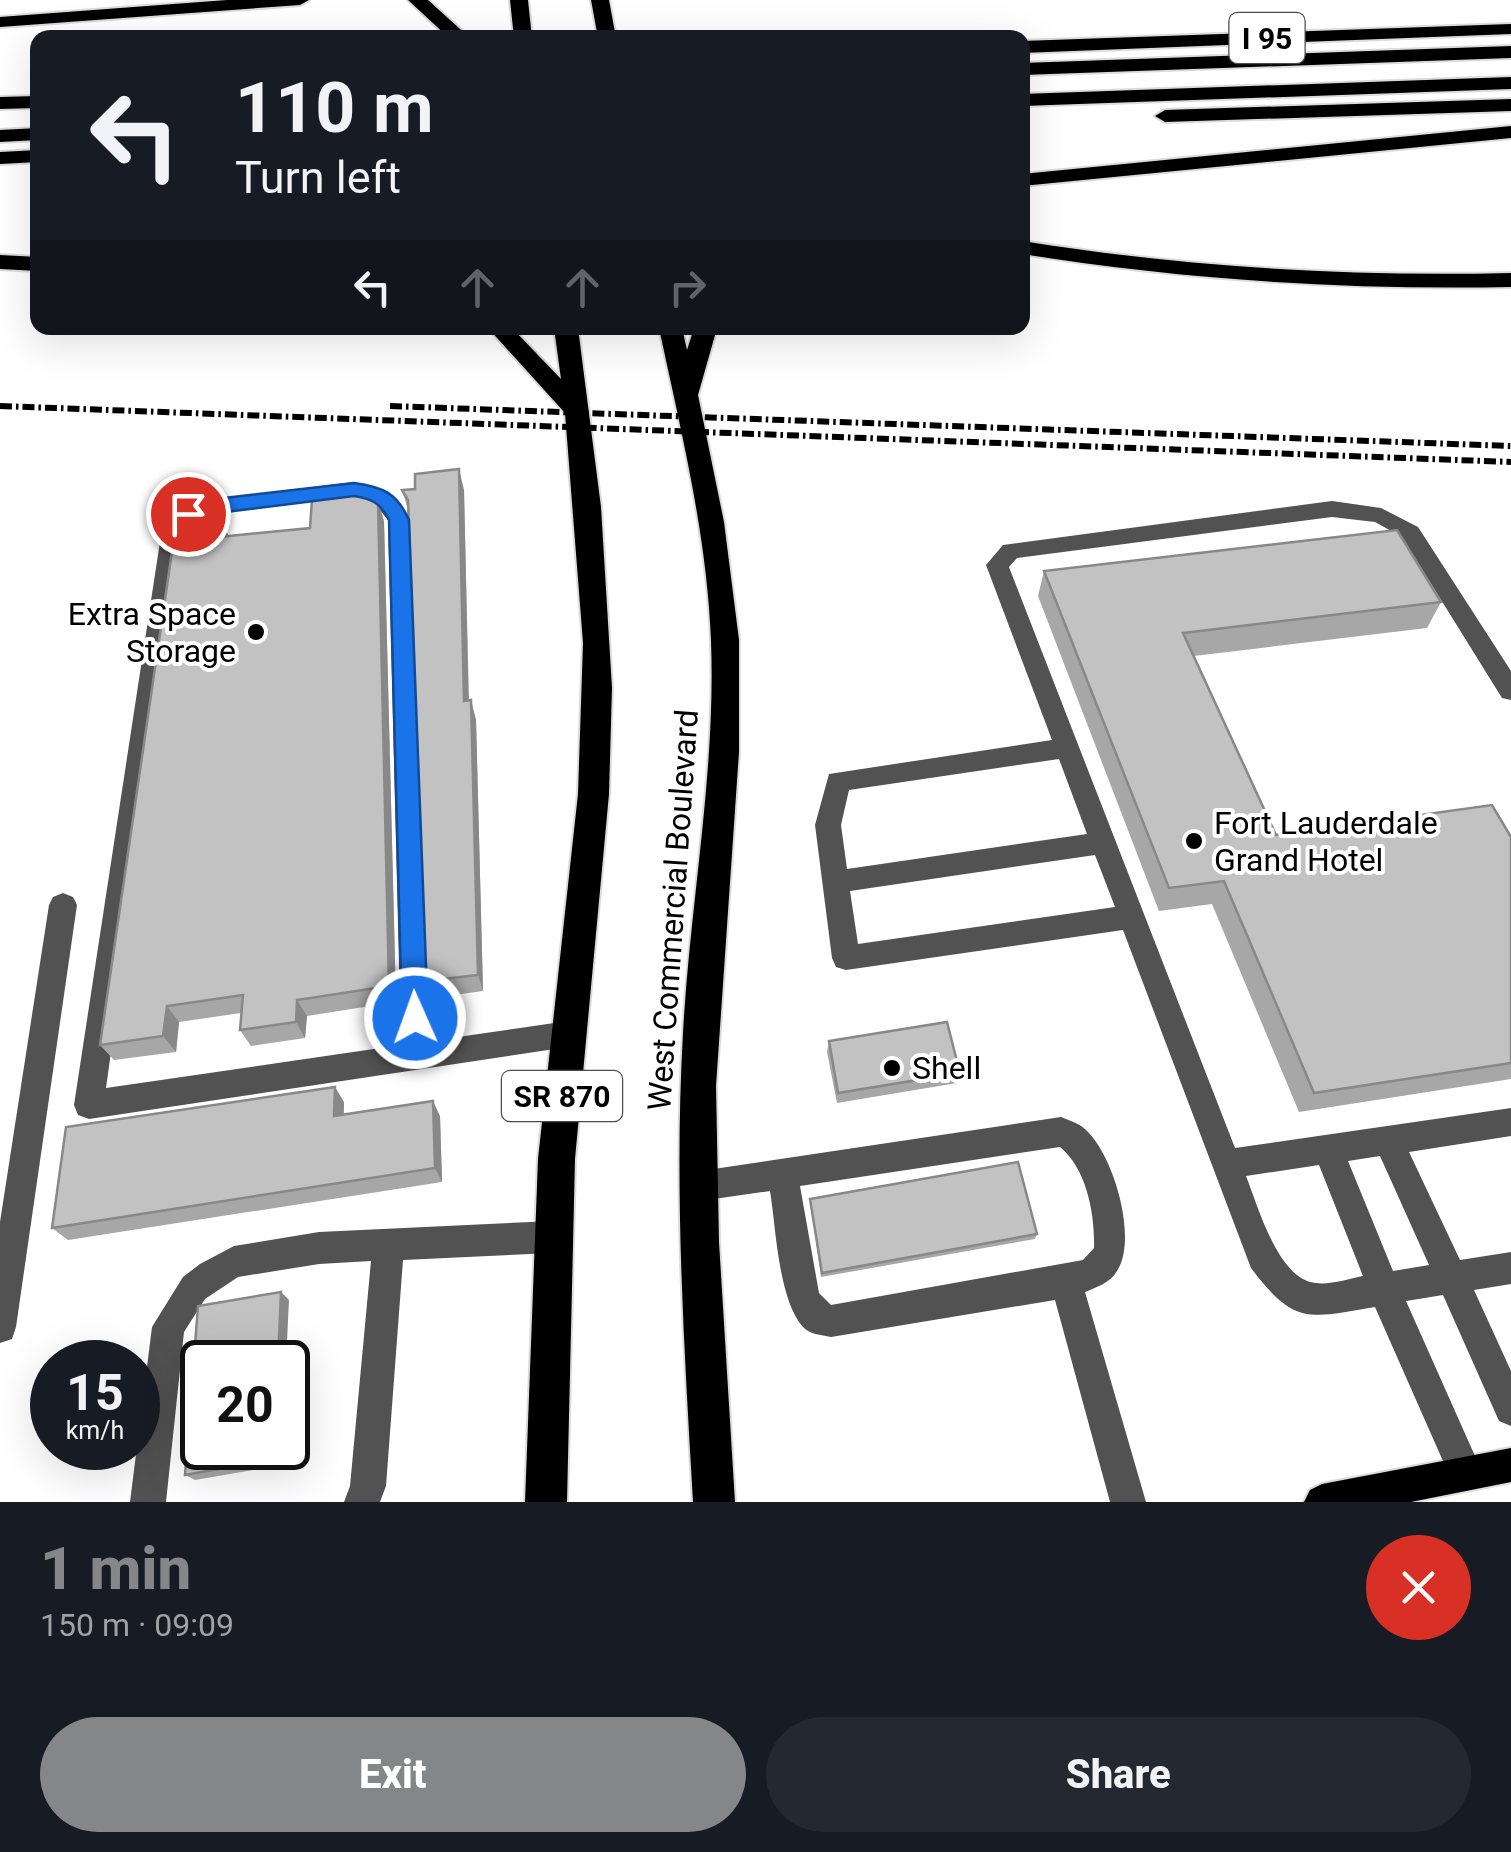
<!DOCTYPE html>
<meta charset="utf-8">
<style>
:root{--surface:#171b24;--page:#242831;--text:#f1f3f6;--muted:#9ea1a6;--accent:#858687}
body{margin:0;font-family:Roboto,sans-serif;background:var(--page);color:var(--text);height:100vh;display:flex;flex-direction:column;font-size:38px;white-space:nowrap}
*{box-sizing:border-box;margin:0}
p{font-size:32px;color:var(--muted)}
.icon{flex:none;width:55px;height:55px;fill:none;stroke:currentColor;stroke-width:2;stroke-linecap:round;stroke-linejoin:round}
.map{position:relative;height:1502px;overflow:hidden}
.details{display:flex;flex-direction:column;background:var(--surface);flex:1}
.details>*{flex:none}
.top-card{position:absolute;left:30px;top:30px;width:1000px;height:305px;border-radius:20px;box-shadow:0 10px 40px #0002;background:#171b24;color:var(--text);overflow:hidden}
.speed{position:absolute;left:30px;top:1340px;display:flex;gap:20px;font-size:50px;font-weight:700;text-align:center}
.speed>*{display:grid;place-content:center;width:130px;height:130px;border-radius:50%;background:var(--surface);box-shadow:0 10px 40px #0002;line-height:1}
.speed small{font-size:25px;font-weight:400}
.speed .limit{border:5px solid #111;border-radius:15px;background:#fff;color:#111}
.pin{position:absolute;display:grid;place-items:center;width:85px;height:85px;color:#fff;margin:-42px;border:5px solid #fff;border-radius:50%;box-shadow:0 2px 10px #0007}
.me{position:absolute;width:110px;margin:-55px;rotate:358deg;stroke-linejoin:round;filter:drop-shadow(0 0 8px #0008)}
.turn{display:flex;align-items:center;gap:35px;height:210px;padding:0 40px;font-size:45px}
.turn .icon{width:130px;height:130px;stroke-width:2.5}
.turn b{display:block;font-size:70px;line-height:85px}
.lanes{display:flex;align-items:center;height:95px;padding:0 40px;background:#0003;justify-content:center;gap:50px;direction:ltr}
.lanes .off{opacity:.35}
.round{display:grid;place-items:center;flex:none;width:105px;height:105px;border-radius:52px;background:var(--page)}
.summary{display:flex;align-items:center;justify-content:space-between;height:170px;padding:0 40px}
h1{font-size:60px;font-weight:800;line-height:75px;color:var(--accent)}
.action{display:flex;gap:20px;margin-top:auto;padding:20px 40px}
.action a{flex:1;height:115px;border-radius:60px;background:var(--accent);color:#fff;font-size:40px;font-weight:800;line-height:115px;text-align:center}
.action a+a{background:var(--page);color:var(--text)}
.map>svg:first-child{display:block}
</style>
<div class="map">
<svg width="1511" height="1502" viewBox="0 0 1511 1502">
<rect width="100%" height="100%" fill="#fff"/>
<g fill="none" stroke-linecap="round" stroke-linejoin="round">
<g stroke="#dbdbdb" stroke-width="4">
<path id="major" d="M1511,1448V1482L1411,1502H1304L1310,1490L1322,1484Z"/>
</g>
<g stroke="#dbdbdb" stroke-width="4">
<path id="highway" d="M227,0H309L300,5L0,27V17Z
M408,0H428L470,38H449Z
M510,0H528L532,38H514Z
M591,0H609L616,38H598Z
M1511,24V34L1022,53V41Z
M1511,46V58L1022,75V63Z
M1511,77V89L1022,106V94Z
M38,96V108L0,109V97Z
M1511,99V111L1165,122L1155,116L1165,110Z
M1511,126V138L1022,186V174Z
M38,128V140L0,142V130Z
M38,150V162L0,164V152Z
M1022,241C1185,267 1347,277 1511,273V287C1347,290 1185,280 1022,254Z
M0,255L38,257V271L0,269Z
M488,328H512L561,379L554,328H578L601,507L612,688L609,794L575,1159L567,1502H525L538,1159L578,794L583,643L565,413Z
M659,328H682L687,350L694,328H717L698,395L724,522L739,640V752L716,1086L719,1242L735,1502H693C684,1346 674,1189 683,1033C690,902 716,773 711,641C707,535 681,431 659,328Z"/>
</g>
<path fill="#525252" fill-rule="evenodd" d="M354,482L389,493L410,520L430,1041L568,1021L578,1025L582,1034L578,1043L568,1047L89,1119L78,1115L74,1105L163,522L166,517L207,500ZM354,496L374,503L388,520L401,1045L106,1088L184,526L211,514Z
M1332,501L1381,508L1418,527L1511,671V700L1502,698L1402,537L1375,522L1332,517L1017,558L1009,567L1235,1148L1511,1108V1136L1409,1152L1460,1260L1511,1252V1284L1474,1290L1511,1371V1426L1499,1421L1443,1295L1406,1301L1483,1474L1478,1486L1466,1491L1454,1486L1375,1307C1308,1318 1295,1326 1251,1268L1123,930L846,970L836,967L832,958L815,825L829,774L1052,740L986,565L1003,545ZM1059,759L1087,834L847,869L841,825L849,790ZM1095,855L1115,907L858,944L850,891ZM1380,1156L1429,1265L1393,1271L1348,1161ZM1319,1165L1363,1276C1348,1279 1330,1285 1316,1283C1278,1280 1258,1206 1246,1176Z
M63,893L73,897L77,905L16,1327L12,1339L0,1343V1222L49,905L53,897Z
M1061,1117C1071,1121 1081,1124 1088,1132C1114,1158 1138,1239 1117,1271C1110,1283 1097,1287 1085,1292L1146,1502H1110L1055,1300L831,1337C821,1335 809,1334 803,1327C778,1299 776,1227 770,1191L700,1201L689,1197L685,1186L689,1175L700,1171ZM1060,1147C1087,1169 1095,1215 1094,1248L1083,1260L831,1305L819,1293L800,1186Z
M553,1221L564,1226L569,1237L564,1248L553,1253L403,1260L386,1486L380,1502H344L350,1486L371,1261L319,1264L238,1277L205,1299L184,1332L166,1502H130L152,1327L183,1277L200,1264L234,1246L319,1232Z"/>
<use href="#major" fill="#000" fill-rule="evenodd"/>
<use href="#highway" fill="#000" fill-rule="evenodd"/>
<path stroke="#000" stroke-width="6" stroke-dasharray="12 4 2.5 4" stroke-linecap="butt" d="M0,406L1511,462
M390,406L1511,446"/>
</g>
<path fill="#a7a7a7" d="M402,490H464L469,701L476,720L483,991L432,998L425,981L409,513Z
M384,521L396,1002L307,1016L305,1038L251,1046L240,1030L241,1013L179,1022L176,1052L114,1060L100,1045L228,536Z
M1044,571L1441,602L1427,628L1194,656L1276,835L1511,837V1079L1299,1112L1212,904L1159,911L1038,596Z
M829,1041L960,1073L957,1083L837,1103L827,1052Z
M344,1102V1114L440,1116L442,1182L68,1240L52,1228Z
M810,1199L1037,1234L1035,1239L821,1277Z
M289,1300L202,1448H283L282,1465L195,1480L185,1475Z"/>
<path fill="#888" d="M459,469L464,490L469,720L464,701Z
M378,501L384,521L396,1002L389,986Z
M221,519L230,539L219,537Z
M471,700L476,720L483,991L478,975Z
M297,1000L307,1016L305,1038L296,1022Z
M167,1006L179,1022L176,1052L163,1036Z
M335,1087L344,1102L343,1131L334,1116Z
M433,1101L440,1116L442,1182L435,1168Z
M281,1292L289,1300L286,1362H278Z
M275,1448H283L282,1465L274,1459Z"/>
<path fill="#c2c2c2" stroke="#888" stroke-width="2.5" d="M459,469L464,701L471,700L478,975L425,981L408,500L402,490L415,489V474Z
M372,493L378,501L389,986L297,1000L296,1022L240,1030L243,995L167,1006L163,1036L100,1045L176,524L221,519L219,537L310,528L312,499Z
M1397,530L1441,602L1183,633L1276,835L1492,805L1511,837V1063L1314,1093L1224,881L1169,888L1044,571Z
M947,1022L960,1073L838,1093L829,1041Z
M335,1087L334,1116L433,1101L435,1168L52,1228L66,1127Z
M1018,1162L1037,1234L822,1273L810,1199Z
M281,1292L278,1362H202V1448H275L274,1459L185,1475L198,1306Z"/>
<path fill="#1a73e8" stroke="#114b97" stroke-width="2.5" d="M354,483C383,487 397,493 409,520L428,1018L424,1027L415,1030L406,1027L402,1018L389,520C381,503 372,499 354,496L209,514L188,521L178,514L181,509L207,500Z"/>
<g fill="#000" stroke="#fff" stroke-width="4">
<circle cx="256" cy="632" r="10"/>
<circle cx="1194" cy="841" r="10"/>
<circle cx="892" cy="1068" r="10"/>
</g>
<g text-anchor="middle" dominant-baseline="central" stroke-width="8" stroke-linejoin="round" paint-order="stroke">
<g fill="#fff" stroke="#4c4c4c" stroke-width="2.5">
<rect x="1229.5" y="13" width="75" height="50" rx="8"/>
<rect x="502" y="1071" width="120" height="50" rx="8"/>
</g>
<g font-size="30" font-weight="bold" fill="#000">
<text x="1267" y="38">I 95</text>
<text x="562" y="1096">SR 870</text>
</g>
<g font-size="32" fill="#000" stroke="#fff" text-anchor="start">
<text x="236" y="614" text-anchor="end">Extra Space<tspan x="236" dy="37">Storage</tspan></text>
<text x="1214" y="823">Fort Lauderdale<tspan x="1214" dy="37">Grand Hotel</tspan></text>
<text x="912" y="1068">Shell</text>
</g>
<g font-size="32" fill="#000" stroke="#fff">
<text transform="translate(673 910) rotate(-86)">West Commercial Boulevard</text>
</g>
</g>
</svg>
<div class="speed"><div>15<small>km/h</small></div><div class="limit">20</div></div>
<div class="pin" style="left:188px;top:514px;background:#d93025"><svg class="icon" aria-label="arrive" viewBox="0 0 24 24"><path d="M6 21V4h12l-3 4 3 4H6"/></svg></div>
<svg class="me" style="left:415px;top:1018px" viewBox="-20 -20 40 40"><circle r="17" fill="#1a73e8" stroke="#fff" stroke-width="3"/><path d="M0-11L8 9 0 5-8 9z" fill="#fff"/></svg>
<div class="top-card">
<div class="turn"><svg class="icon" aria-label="left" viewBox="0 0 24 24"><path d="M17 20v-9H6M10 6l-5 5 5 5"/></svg><div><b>110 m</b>Turn left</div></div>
<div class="lanes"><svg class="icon" aria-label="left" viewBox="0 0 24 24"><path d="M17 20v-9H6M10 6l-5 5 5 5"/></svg><svg class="icon off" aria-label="ahead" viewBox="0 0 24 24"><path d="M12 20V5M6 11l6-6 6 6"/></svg><svg class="icon off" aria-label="ahead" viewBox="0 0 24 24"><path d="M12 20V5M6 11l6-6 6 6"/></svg><svg class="icon off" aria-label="right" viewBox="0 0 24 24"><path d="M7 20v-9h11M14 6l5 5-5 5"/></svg></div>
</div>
</div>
<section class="details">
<div class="summary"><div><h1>1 min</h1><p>150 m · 09:09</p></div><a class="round" style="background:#d93025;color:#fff"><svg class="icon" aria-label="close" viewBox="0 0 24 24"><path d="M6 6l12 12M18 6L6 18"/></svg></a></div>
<div class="action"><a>Exit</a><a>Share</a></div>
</section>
